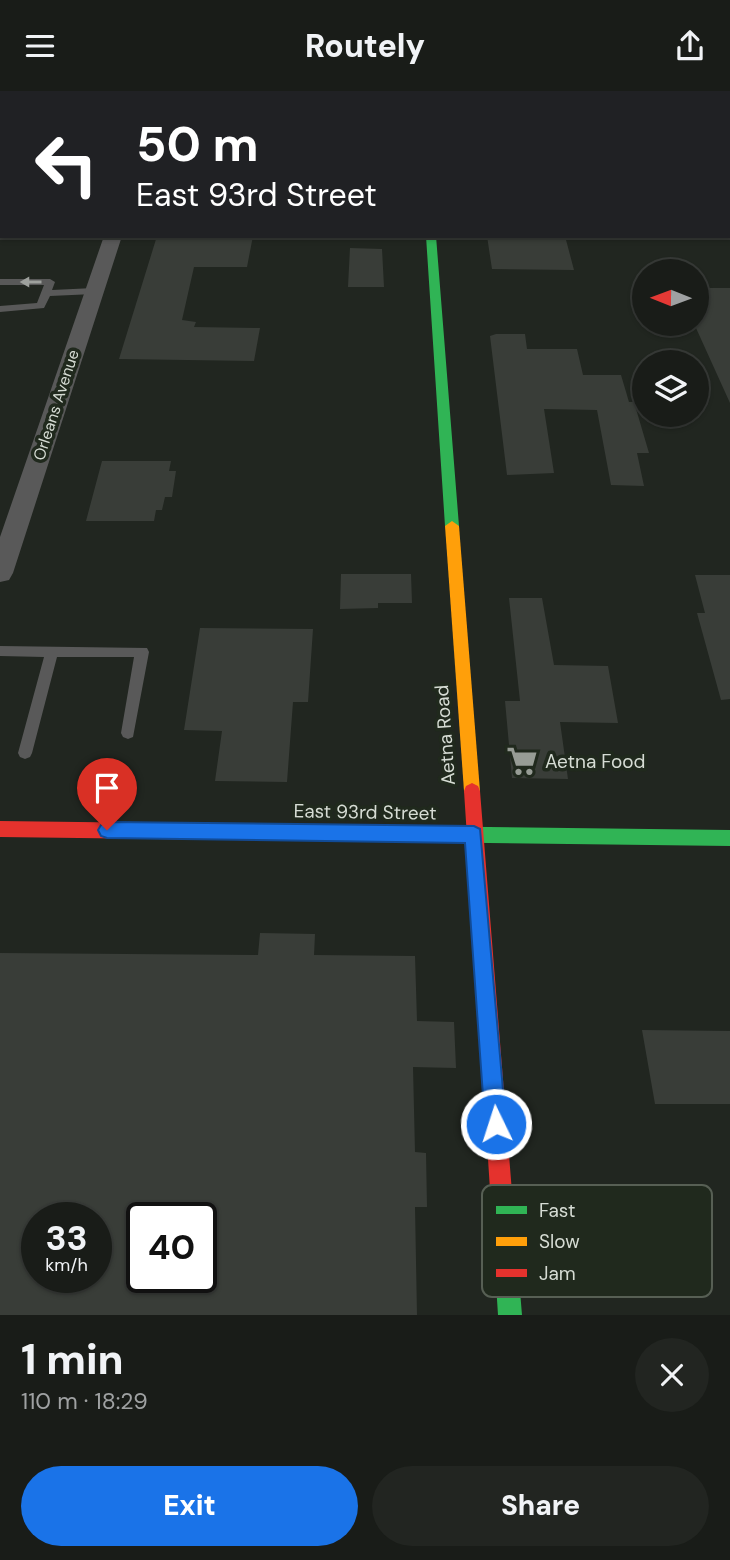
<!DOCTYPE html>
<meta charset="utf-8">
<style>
:root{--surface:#191c18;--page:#222521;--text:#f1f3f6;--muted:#9fa1a2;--line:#373a37;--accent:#1a73e8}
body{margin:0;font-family:"DM Sans",sans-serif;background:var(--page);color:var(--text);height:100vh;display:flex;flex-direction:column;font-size:26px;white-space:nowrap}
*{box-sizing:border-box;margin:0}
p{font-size:23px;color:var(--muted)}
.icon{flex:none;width:38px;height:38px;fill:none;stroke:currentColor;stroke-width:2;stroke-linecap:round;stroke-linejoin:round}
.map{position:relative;height:1224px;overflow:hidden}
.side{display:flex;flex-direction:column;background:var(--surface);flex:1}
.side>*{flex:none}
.banner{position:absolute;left:0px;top:0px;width:732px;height:147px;box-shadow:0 2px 5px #0004,0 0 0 2px var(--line);background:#202124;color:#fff;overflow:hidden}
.needle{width:46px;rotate:271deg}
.tools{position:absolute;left:632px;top:168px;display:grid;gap:14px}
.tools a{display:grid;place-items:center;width:77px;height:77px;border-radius:50%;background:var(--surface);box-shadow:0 2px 5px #0004,0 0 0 2px var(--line);font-size:35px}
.speed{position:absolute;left:21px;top:1111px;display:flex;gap:14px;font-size:35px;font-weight:700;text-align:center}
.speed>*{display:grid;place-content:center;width:91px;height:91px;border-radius:50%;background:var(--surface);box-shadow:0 2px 5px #0004,0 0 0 2px var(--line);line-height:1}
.speed small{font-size:18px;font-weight:400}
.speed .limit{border:4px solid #111;border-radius:10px;background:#fff;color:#111}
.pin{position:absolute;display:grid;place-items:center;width:60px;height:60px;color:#fff;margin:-72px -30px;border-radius:50% 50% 50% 0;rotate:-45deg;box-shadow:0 0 7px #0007}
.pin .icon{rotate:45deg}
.me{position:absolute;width:77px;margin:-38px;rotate:356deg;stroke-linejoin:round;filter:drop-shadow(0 0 5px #0008)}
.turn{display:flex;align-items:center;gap:24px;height:147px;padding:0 21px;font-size:32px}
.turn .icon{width:91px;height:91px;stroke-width:2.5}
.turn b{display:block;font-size:49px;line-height:60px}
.round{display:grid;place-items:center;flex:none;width:74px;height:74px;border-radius:37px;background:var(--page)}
.overview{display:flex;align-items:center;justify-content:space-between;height:119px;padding:0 21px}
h1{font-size:42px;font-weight:800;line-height:52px}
.cta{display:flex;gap:14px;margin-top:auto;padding:14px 21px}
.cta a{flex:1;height:80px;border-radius:42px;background:var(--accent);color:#fff;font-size:28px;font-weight:800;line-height:80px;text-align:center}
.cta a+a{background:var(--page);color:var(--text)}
header{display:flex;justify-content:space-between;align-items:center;height:91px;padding:0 21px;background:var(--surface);font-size:32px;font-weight:800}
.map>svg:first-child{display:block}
</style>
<header><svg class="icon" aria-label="menu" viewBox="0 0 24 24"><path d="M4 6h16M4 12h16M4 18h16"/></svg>Routely<svg class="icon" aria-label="share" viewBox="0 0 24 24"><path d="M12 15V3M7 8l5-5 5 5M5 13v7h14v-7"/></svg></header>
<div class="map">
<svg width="730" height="1224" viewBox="0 0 730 1224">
<rect width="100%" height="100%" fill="#212620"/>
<path fill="#393d38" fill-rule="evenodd" d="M157,145H253L247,176H194L182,229L196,231L194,236L260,237L254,270L119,268Z
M487,145H565L574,179L492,178Z
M350,157L382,158L384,196H348Z
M696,197H730V312L696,237Z
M496,243H525L527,258H577L583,284H621L629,311H634L649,362H637L644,395L611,394L597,319L544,318L554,382L507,384L490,245Z
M102,370H171L169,380H176L172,406H165L162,419H156L154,430H86Z
M341,483H411L412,512H378V517L340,518Z
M695,484H730V608L721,609L697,522H705Z
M509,507H542L554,574L608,575L618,632L560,631L568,688L512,687L505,610H520Z
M200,537L313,538L308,611H293L287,691L215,690L222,640L184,639Z
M260,842L315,843L314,864L415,865L417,930L454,931L456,977L413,976L415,1061L426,1062L427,1116H415L417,1224H0V862L258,864ZM37,1127H96V1186H37ZM142,1127H201V1186H142Z
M642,939L730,940V1013H655Z"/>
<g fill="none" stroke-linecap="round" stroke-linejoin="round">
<path fill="#595959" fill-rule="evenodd" d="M0,188H50L55,191L52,199L94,197L99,200L94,203L50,205L44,217L0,221V215L37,212L44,194H0Z
M0,555L147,557L149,561L133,646L128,648L123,646L121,642L134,566H57L32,662L30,666L25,668L20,666L18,662L44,566L0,565Z"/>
<path fill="#595959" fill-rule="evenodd" d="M155,0H169V2H155Z
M414,0H428V2H414Z
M682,0H696L697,2H683Z
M104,145H122L13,482L9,489L0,491V446Z"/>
<path fill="#30b455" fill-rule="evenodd" d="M426,145H436L459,435L452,440L445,435Z
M317,734L730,739V755L317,750L311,748L308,742L311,736Z
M502,1103L510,1106L513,1114L522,1224H498L491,1114L494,1106Z"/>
<path fill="#ff9f0a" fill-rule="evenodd" d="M452,430L459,435L480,700L478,705L472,708L466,705L464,700L445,435Z"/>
<path fill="#e5322d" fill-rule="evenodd" d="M472,692L478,695L480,700L513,1114L510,1122L502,1125L494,1122L491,1114L464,700L466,695Z
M0,730L317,734L323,736L326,742L323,748L317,750L0,746Z"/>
</g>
<defs><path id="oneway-solid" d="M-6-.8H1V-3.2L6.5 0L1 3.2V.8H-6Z" transform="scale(1.75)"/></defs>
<use fill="#9ea19d" href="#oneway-solid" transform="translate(31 191) rotate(180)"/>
<path fill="#1a73e8" stroke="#114b97" stroke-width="2" d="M107,731L474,735L480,738L506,1033L503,1041L496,1044L488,1041L485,1033L465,752L107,747L101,745L98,739L101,734Z"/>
<defs>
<g id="supermarket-bare" transform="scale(2.415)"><path d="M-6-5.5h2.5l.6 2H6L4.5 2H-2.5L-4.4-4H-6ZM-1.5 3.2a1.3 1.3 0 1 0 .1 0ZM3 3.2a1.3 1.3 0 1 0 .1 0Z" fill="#979c95" stroke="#20291d" stroke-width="2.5" paint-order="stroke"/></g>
</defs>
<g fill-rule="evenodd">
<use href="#supermarket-bare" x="522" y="670"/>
</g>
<g text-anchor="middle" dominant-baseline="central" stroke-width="7" stroke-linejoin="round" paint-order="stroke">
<g font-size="16" fill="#d6dcd4" stroke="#20291d">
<text transform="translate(56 314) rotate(-72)">Orleans Avenue</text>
</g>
<g font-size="19" fill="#d6dcd4" stroke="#20291d">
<text transform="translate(445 644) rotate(-94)">Aetna Road</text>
<text transform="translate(365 721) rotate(1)">East 93rd Street</text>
</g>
<g font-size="19" fill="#d6dcd4" stroke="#20291d" text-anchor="start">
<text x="545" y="670">Aetna Food</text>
</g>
</g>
<rect x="482" y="1094" width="230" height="112" rx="10" fill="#20291d" stroke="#575f54" stroke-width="2"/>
<rect x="496" y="1115" width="31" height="8" fill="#30b455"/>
<rect x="496" y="1146" width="31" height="9" fill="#ff9f0a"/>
<rect x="496" y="1178" width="31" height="8" fill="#e5322d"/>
<g font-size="19" fill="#d6dcd4">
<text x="539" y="1126">Fast</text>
<text x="539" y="1157">Slow</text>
<text x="539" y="1189">Jam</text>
</g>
</svg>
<div class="tools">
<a><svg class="needle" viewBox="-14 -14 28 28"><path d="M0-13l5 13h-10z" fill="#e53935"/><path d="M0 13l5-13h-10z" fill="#9fa1a2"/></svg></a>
<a><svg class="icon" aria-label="layers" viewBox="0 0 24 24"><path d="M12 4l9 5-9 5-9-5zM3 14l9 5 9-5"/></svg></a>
</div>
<div class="speed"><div>33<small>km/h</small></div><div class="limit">40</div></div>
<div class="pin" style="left:107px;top:739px;background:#d93025"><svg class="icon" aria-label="arrive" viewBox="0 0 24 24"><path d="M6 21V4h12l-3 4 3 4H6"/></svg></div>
<svg class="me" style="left:496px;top:1033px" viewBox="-20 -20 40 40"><circle r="17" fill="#1a73e8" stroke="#fff" stroke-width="3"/><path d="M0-11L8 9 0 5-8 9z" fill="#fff"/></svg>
<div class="banner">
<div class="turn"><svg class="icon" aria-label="left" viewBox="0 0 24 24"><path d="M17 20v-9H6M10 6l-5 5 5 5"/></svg><div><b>50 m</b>East 93rd Street</div></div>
</div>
</div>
<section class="side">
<div class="overview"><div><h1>1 min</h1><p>110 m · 18:29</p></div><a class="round"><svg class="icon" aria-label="close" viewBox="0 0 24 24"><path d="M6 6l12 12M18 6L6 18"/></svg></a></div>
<div class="cta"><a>Exit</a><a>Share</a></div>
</section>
